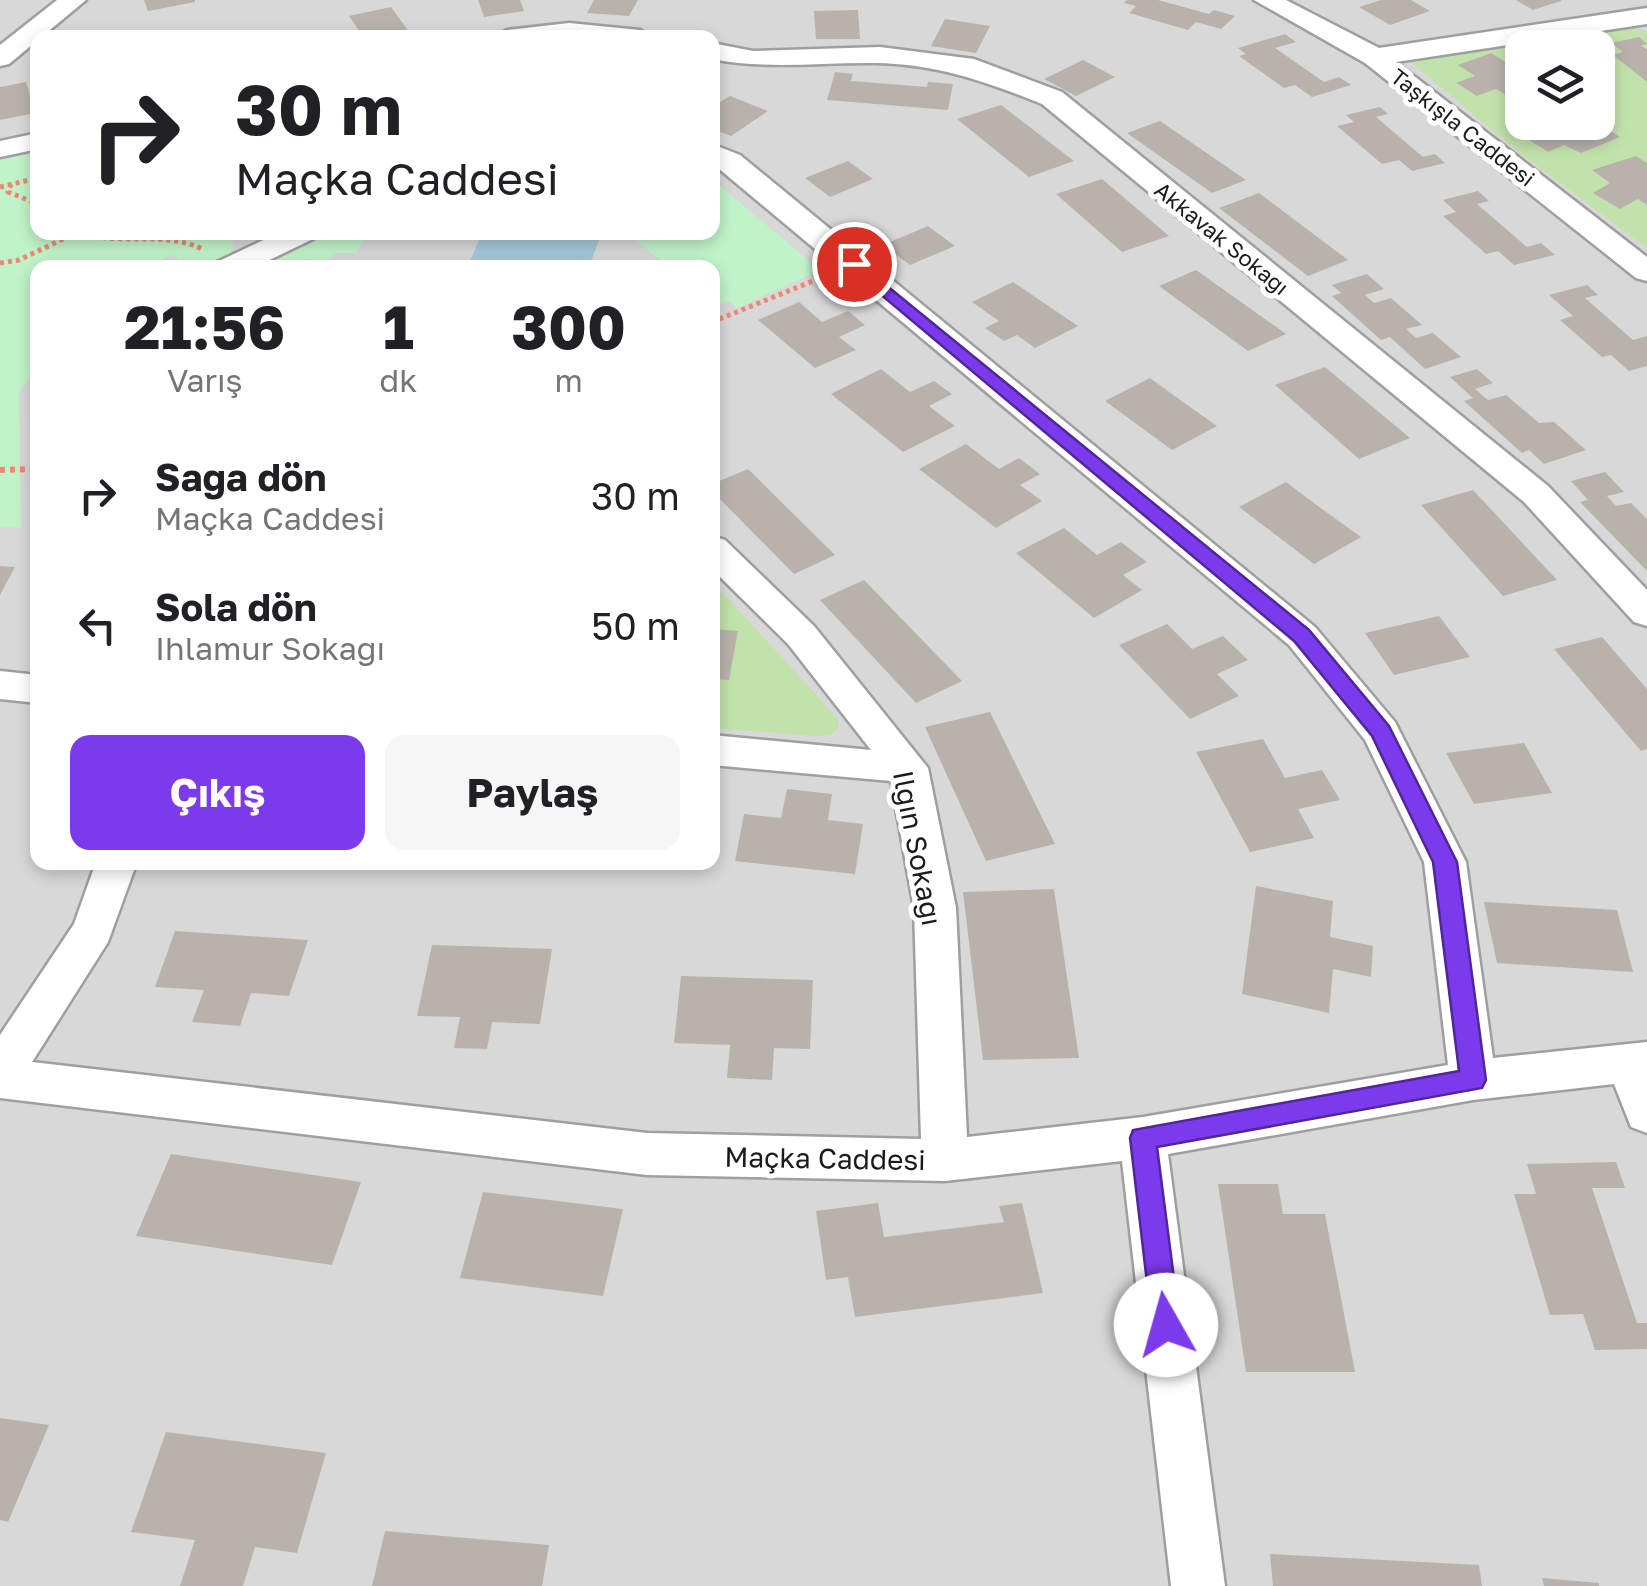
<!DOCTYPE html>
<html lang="tr">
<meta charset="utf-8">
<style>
:root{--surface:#fff;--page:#f6f6f6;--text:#202124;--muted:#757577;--accent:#7c3aed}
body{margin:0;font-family:"Golos Text",sans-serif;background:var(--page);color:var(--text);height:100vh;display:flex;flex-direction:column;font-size:38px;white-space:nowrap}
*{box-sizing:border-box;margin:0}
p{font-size:32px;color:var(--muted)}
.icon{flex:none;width:55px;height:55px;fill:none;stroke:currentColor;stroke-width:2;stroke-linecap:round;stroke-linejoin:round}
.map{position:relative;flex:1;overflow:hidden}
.drawer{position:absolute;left:30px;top:260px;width:690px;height:610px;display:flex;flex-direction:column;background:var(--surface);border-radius:20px;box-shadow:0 5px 15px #0003}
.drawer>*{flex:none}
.top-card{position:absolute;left:30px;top:30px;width:690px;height:210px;border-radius:20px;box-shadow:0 5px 15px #0003;background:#fff;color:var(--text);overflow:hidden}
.controls{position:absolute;left:1505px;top:30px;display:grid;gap:20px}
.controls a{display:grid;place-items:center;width:110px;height:110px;border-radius:20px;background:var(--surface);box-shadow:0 5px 15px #0003;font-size:50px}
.pin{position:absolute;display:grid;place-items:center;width:85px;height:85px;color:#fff;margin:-42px;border:5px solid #fff;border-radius:50%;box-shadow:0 2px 10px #0007}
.me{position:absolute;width:110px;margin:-55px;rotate:353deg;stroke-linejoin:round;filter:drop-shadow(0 0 8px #0008)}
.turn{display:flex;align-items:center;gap:35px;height:210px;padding:0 40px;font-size:45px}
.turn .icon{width:130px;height:130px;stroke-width:2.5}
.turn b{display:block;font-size:70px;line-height:85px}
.eta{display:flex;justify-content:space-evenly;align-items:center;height:170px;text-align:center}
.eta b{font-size:60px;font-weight:700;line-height:70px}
.primary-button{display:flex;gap:20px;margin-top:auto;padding:20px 40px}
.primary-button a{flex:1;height:115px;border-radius:20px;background:var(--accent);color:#fff;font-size:40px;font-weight:700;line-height:115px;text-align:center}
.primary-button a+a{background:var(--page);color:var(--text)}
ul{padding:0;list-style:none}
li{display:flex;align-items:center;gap:30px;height:130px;padding:0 40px}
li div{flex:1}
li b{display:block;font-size:38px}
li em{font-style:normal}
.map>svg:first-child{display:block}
</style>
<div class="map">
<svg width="1647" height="1586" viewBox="0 0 1647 1586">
<rect width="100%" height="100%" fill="#ece9e1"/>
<path fill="#d9d8d8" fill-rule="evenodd" d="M0,0H1647V1586H0ZM38,38H712V232H38ZM1522,48H1598V122H1522ZM38,268H712V862H38Z"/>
<path fill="#c2e2ab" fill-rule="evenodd" d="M1632,27L1647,31V49L1639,37L1612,43L1623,52L1614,56L1647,82V163L1636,156L1593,171L1610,183L1594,193L1620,209L1638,199L1647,205V248L1517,151L1411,62ZM1522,48H1598V122L1619,138L1581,153L1564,145L1547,152L1524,136L1540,128L1522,122V94L1511,98L1496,89L1477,96L1457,84L1475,76L1459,65L1490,53L1522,72Z
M712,588L725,595L838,719V729L831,735L816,736L713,728Z"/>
<path fill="#c0f3c8" d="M37,152L38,232L227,233L234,245L224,267H185L174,254L146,267L38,268L37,367L19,392L21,528L0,526V160Z
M713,180L820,270L737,308L729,301L715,305L712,268L669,267L628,234L609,233L712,232Z
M334,233H383L366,235L356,253H333L328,261L305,259L301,267H257Z"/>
<path fill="#a5c7d6" d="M482,233L599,240L589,267L468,266Z"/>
<path fill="#b8b2ab" d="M144,0H195V2L148,11Z
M478,0H520L524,11L484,17Z
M594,0H638L629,16L587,13Z
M1127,0H1158L1209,14L1214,10L1235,16L1221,29L1196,22L1188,30L1129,13L1136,6L1124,3Z
M1381,0H1411L1430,11L1390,25L1359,7Z
M1516,0H1561V1L1533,10Z
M391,7L410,33L364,38L349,16Z
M858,10L860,39H816L814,11Z
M945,19L990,26L976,53L931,46Z
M1285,34L1296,42L1275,48L1324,82L1339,77L1351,85L1312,97L1295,85L1284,88L1239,56L1246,54L1238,48Z
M1639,37L1647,44L1641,46L1647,49V82L1613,55L1623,52L1611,43Z
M1491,53L1522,72V94L1511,98L1496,89L1477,96L1456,83L1475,76L1458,65Z
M1083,60L1115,77L1076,96L1044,79Z
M835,72L853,74L851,81L927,87L928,82L953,84L948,110L827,100Z
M26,82L35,113L0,120V87Z
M730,96L768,111L731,136L712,129V107Z
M1001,105L1074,161L1029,177L957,119Z
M1380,107L1388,114L1376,117L1423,157L1435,154L1445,163L1412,171L1399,160L1382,164L1337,126L1354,122L1346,115Z
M1160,121L1246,180L1212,193L1127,133Z
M1532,122H1597L1620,137L1581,153L1564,145L1548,152L1523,136L1540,128Z
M1636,156L1647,163V205L1638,199L1620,209L1593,193L1610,183L1592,170Z
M848,161L873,179L830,197L805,178Z
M1102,179L1169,236L1122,252L1056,194Z
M1478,191L1489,201L1477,204L1527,247L1541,243L1555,255L1514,265L1498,251L1486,254L1443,216L1456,212L1443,200Z
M1259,193L1348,260L1308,276L1219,208Z
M928,226L955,246L910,265L883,245Z
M1196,270L1286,334L1248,351L1159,286Z
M1367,274L1384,289L1365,295L1374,303L1391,298L1422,325L1406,329L1416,338L1433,333L1461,357L1425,369L1390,337L1381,340L1332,296L1341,293L1332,285Z
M1013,282L1078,326L1035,348L1017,335L1004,341L985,328L999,321L972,302Z
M1587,285L1598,295L1585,298L1633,340L1647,336V366L1629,371L1611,355L1602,357L1560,320L1573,316L1549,295Z
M799,302L822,322L848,311L865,325L839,337L856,350L815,368L758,320Z
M1325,367L1410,438L1359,459L1275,385Z
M881,369L910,392L934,381L952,394L929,406L955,426L903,452L831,394Z
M1477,369L1493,383L1475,389L1488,400L1506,395L1539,423L1554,422L1586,450L1544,464L1529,450L1522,453L1464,401L1473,398L1450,377Z
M1150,378L1183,402L1217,426L1172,450L1105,401Z
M966,444L999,469L1019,458L1040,474L1020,485L1042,501L996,528L919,469Z
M748,469L835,555L794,574L712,491V484Z
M1605,472L1624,492L1607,496L1616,506L1631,503L1647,519V571L1580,502L1588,500L1571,481Z
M1286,482L1322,509L1361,537L1314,564L1239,507Z
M1473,490L1557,580L1503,596L1421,505Z
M1064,528L1097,555L1121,542L1147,562L1123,575L1142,590L1094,618L1016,553Z
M0,566L15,567L0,595Z
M864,580L962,681L916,703L820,600Z
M1439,616L1470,657L1394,675L1365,633Z
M1167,624L1192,649L1223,636L1248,660L1217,674L1239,696L1190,719L1119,645Z
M712,629L738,631L729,680L712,679Z
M1602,637L1647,689V749L1641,751L1554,649Z
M990,712L1055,844L986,861L925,727Z
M1263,739L1285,778L1322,770L1340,800L1298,809L1314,838L1250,852L1196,752Z
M1524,743L1552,793L1474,804L1446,753Z
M787,789L832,794L828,820L863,824L855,874L735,861L744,814L781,818Z
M1256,886L1333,901L1330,937L1373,946L1371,977L1333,969L1329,1013L1242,994Z
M1054,889L1079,1058L983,1060L963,892Z
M1484,902L1617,910L1633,972L1497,963Z
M175,931L308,940L289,996L251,993L240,1026L192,1022L204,990L155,987Z
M432,945L552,949L540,1024L492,1022L487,1049L454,1048L460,1017L417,1016Z
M681,976L813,980L810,1049L774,1048L772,1080L727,1078L730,1045L674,1043Z
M171,1154L361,1182L332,1265L136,1236Z
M1616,1162L1625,1188H1592L1637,1323H1647V1349L1595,1350L1583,1314L1550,1315L1514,1194H1536L1527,1164Z
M1218,1184H1278L1283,1214H1325L1355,1372H1246Z
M483,1192L623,1209L603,1296L460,1278Z
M878,1203L884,1237L1004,1222L999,1206L1022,1203L1043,1293L855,1317L848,1277L826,1280L816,1211Z
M0,1418L49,1425L8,1522L0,1520Z
M166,1432L326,1453L297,1553L255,1547L243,1586H180L195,1540L131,1532Z
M385,1531L549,1545L542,1586H372Z
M1270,1554L1479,1565L1482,1586H1273Z
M1542,1578L1599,1583V1586H1544Z"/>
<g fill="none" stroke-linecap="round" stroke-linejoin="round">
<g stroke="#9f9f9f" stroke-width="5">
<path id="street" d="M57,0H86L9,64L0,66V45Z
M1254,0H1286L1379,48L1647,8V24L1396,62L1647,257V281L1636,278L1365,63Z
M569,23L640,30L653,38H494L507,30Z
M712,43L753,51L880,47L974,59L1062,92L1548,486L1647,590V626L1634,622L1524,502L1042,104C987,82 937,64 876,63C821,62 768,70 712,59Z
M38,133V149L0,157V141Z
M712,144L740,155L1315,627L1395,722L1466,862L1493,1058L1647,1042V1133L1631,1127L1614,1084L1473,1100L1168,1154L1225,1586H1171L1122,1161L945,1181L647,1175L0,1098V1035L74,924L96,862H137L108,942L32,1062L647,1133L921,1139L914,908L891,781L712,765V735L871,750L788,644L712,569V536L725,540L814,626L928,768L956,908L967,1137L1143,1117L1448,1065L1424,862L1365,740L1289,645L712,163Z
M280,232H319L315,238L253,268H213L217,262Z
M0,671L38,675V703L0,699Z"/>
</g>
<path stroke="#ec8872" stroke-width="5" stroke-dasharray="4 4" stroke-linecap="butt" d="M11,184L8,192L38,204
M0,187L38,178
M79,232C120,247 163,230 202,249
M0,263L19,260L78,232
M712,322L818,279"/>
<path stroke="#ec8872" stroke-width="6" stroke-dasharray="5 5" stroke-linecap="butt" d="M0,470L38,469"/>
<use href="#street" fill="#fff" fill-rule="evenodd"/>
</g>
<path fill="#7c3aed" stroke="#51269a" stroke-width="2.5" d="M854,259L1309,630L1389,726L1457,862L1486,1080L1482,1088L1157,1147L1180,1325L1176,1335L1166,1339L1156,1335L1152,1325L1130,1138L1133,1130L1459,1071L1433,862L1372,736L1294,641L848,267V260Z"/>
<g text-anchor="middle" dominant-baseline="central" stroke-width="10" stroke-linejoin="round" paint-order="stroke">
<g font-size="22" fill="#1b1b1b" stroke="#fff">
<text transform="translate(1463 127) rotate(38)">Taşkışla Caddesi</text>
<text transform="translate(1222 238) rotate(39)">Akkavak Sokağı</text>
</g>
<g font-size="28" fill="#1b1b1b" stroke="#fff">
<text transform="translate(918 848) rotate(79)">Ilgın Sokağı</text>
<text transform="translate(825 1158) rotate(1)">Maçka Caddesi</text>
</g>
</g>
</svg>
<div class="controls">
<a><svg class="icon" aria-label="layers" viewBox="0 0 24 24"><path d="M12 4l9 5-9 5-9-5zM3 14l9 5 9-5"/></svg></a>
</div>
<div class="pin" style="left:854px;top:264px;background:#d93025"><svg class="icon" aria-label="arrive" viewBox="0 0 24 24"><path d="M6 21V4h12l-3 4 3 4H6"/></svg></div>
<svg class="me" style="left:1166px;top:1325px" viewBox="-20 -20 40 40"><circle r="19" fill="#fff"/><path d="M0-13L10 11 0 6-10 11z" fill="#7c3aed"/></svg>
<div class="top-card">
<div class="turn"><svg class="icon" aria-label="right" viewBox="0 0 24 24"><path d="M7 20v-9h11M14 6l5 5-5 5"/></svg><div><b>30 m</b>Maçka Caddesi</div></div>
</div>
<section class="drawer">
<div class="eta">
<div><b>21:56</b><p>Varış</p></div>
<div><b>1</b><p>dk</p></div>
<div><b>300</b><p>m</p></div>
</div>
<ul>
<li><svg class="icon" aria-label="right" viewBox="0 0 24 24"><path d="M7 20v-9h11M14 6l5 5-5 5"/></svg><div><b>Sağa dön</b><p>Maçka Caddesi</p></div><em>30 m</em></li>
<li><svg class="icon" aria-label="left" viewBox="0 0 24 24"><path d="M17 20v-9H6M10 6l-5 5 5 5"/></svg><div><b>Sola dön</b><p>Ihlamur Sokağı</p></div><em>50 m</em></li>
</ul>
<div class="primary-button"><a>Çıkış</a><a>Paylaş</a></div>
</section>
</div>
